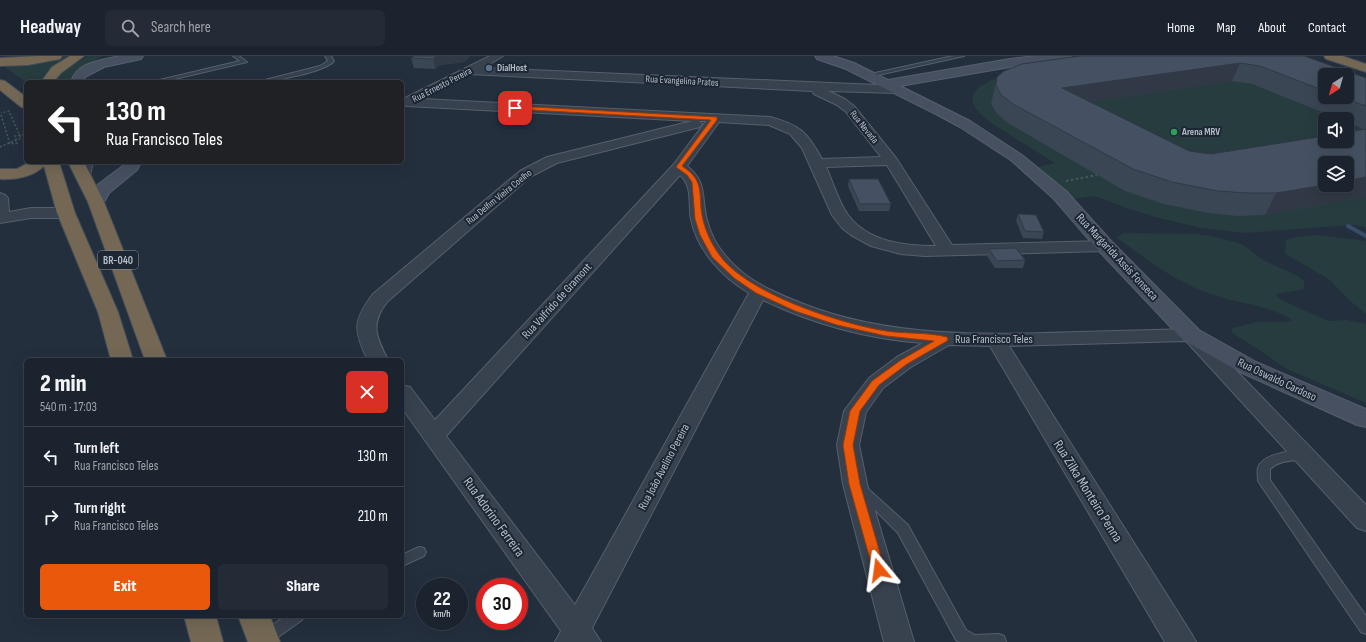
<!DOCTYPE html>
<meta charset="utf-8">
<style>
:root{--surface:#1b232e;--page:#242b36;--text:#f1f3f6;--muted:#a0a4aa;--line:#39404a;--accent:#ea580c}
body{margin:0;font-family:"Sofia Sans Condensed",sans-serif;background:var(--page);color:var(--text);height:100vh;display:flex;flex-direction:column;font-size:15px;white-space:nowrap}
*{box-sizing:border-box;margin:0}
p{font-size:13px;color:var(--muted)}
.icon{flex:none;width:22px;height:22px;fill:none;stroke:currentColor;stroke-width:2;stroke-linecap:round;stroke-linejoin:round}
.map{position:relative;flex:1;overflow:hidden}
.drawer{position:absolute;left:24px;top:302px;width:380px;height:260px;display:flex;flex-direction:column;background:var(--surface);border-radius:6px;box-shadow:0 4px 16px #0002,0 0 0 1px var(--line)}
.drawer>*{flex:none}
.guide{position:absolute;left:24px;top:24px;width:380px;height:84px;border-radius:6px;box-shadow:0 4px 16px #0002,0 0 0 1px var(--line);background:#202124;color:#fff;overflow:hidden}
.needle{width:26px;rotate:217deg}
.controls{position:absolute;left:1318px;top:12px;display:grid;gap:8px}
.controls a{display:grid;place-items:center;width:36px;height:36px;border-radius:6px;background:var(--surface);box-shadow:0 4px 16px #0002,0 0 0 1px var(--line);font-size:20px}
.speed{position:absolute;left:416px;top:522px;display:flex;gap:8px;font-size:20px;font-weight:700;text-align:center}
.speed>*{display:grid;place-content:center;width:52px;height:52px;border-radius:50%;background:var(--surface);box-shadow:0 4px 16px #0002,0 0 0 1px var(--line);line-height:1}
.speed small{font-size:10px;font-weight:400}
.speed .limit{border:6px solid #d22;background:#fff;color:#111}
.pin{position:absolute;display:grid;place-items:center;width:34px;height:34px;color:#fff;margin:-17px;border-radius:8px;box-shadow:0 2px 6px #0006}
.me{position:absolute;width:44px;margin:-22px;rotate:344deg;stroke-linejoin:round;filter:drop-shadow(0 0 3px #0008)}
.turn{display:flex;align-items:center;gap:14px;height:84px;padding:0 16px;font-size:18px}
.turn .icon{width:52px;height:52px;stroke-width:2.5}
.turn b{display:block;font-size:28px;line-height:34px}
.round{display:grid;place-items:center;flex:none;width:42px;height:42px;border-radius:6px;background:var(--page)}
.summary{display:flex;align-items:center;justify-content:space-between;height:68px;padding:0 16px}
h1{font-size:24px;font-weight:800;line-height:30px}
.primary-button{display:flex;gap:8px;margin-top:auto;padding:8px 16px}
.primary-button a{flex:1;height:46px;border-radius:6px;background:var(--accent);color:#fff;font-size:16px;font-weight:800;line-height:46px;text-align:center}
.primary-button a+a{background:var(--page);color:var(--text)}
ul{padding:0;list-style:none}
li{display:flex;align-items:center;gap:12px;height:60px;padding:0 16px;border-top:1px solid var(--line)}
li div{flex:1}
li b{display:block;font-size:15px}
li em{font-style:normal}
header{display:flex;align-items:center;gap:24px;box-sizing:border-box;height:56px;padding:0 20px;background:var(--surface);border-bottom:1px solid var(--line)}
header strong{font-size:19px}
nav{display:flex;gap:22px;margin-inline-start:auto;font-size:14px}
.search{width:280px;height:36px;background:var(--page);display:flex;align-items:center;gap:10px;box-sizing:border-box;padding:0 14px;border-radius:6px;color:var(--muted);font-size:15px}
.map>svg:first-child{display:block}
</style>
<header>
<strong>Headway</strong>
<div class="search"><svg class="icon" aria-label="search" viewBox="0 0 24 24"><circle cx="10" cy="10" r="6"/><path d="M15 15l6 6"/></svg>Search here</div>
<nav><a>Home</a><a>Map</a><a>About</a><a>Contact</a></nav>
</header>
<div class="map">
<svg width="1366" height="586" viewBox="0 0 1366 586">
<rect width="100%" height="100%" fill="#242f3e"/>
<path fill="#263c3f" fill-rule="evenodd" d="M64,0H76L42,26H26L2,9L49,4Z
M88,0H102C91,7 75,13 70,26H55C61,13 76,7 88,0Z
M1132,0L1325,41H1347L1366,35V171L1353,169L1244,177L1201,172L1155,161L1127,152L1094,140L1074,143L1038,111L1055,107C1040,98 1026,89 1012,80C988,65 945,41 997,22ZM1325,63H1347V85H1325ZM1325,107H1347V129H1325Z
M1123,177L1196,178L1211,180L1238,187L1245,190L1263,204L1298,220L1304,225V233L1276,238L1280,243L1301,253L1329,265L1347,264L1366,268V347L1287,313L1256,292L1232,277V272L1257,266H1286L1292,264C1267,248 1236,248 1208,237C1174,225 1146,203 1117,182Z
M1318,179L1366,185V258L1348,243L1330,224L1287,199L1285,196L1286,184L1296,181Z"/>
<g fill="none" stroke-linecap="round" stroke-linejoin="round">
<path stroke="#394c67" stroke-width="4" d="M1348,170L1366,180"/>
<g stroke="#565f6c" stroke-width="2">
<path id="lane" d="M233,0H239L247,6L162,26H151L240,5Z
M325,0H331L334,5C325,16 272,26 257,26L320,10L328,5Z
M953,0H964L869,21L866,19Z
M85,106H93L89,123L85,125L81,123Z
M1293,395L1309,396L1311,399L1309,402C1295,406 1282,402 1270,413V424L1366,560V578L1361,576L1258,425C1258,421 1257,416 1258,412C1261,400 1283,396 1293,395Z
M862,429L866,431L908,469L966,574L975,579L999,578L1004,580L1006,586H960L956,584L898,477L858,437L856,434L858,431Z
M419,491L424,492L426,496L424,500L402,510V499Z
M286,560H304L302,564L271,586H260L258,582L260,577Z"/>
</g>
<g stroke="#565f6c" stroke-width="2">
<path id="street" d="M490,0H503L483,12L900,30L902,33L900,36L896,37L828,35L845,43L854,50L896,102L952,189L1105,185L1111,186L1113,190L1111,194L1105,195L925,200L901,198L871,190L851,179L842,172L832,159L802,92L790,78L769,69L719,66L687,110C708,126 701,142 707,164C712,185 726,203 742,216C759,230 781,239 801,247C889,282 985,279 1079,276C1116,275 1154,274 1191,273L1198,275L1366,449V475L1357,472L1186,285L1009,290L1191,577L1196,586H1165L990,290L949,289L911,311L883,332L866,356L859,389L867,428L914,586H884L843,428L837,389L844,355L869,322L897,301L923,287C868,283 813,268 763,244L592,572L601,586H555L561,575L402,352V329L410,331L435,364L674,108L706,65H699L702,68L700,71L557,107L530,121L387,246C370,268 376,281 388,304H368C353,275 353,264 373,238L520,115L547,101L692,65L407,50L402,48L403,43ZM470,18L812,35L814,38L837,49L846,56L881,101L822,103C807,76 800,69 770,61L422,43ZM887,109L936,190C905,190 868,186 848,159C838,145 833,126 826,111ZM680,119C693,130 688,148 691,163C697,194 722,221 749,237L575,549L446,380Z
M0,137L5,139L8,142L9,156L31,152H66L72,154L74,157L72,160L66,162H31L0,167Z"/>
</g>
<g stroke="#565f6c" stroke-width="2">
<path id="secondary" d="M120,0H143L141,3L104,11L85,21L83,26H71C76,6 103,4 120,0Z
M815,0H833L854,7L888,24L1010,3L1036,0H1071L1069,3L1065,4L1010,11L900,30L970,65L1022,99L1066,135L1112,186L1199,274L1256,306L1366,353V371L1357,369L1240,316L1183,284L1098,194L1054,143L1012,105L960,71L932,56L846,13L817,3Z
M125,106H141L137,114L109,137L102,150L96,151L90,150L88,146L96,130L124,109Z"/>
</g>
<g stroke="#434c59" stroke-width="2">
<path id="highway" d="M40,0H62L60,3L28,9L0,10V2Z
M70,0H84L61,17L53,26H41L52,11Z
M1324,0H1342L1366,8V16L1326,3Z
M0,24L5,25L26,41V52L21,51L0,34Z
M30,106H59L75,157L118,256L133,304H111L98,256L57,157L44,110C33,121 15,124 0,123V113H17Z
M68,106H84L104,146L167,304H145L88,146Z
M184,560H216L223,586H191Z
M238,560H270L280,586H248Z"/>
</g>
<path stroke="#44595c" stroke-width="1.5" stroke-dasharray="2 2" stroke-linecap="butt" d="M0,91L21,82L9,55L1,57"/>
<path stroke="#44595c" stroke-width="2" stroke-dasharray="2.5 2.5" stroke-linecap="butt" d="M1066,125L1097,119"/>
<use href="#lane" fill="#38414e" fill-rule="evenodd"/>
<use href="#street" fill="#38414e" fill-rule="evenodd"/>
<use href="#secondary" fill="#465061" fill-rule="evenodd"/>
<use href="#highway" fill="#746855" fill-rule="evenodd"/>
<path stroke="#44595c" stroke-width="1.5" stroke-dasharray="2 2" stroke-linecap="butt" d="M1,59L10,88L17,87L15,80L26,78"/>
</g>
<path fill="#3b4654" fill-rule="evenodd" d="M414,0H470L464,6L440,9L435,13L414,12L411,2Z
M1304,0L1366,22V141L1265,159L1238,160L1208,157L1164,148L1125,135L1008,67L997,58L991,48L997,21ZM1325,19L1347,41H1325ZM1232,25L1252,28L1339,63H1347V66L1365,74L1211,98L1203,97L1189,95L1090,46Z
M849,123L891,148L889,155H859L848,130Z
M1018,158L1044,176L1042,183L1023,182L1016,165Z
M989,193L1025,204L1023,212H995L987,200Z"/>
<path fill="#303945" d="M437,0H470L464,6L440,9L435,13L433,3Z
M1240,7L1232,25L1056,51L1062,32Z
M1366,121V141L1265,159L1276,137L1325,129H1347V125Z"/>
<path fill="#455162" stroke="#303945" d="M414,0H437L433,3L411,2Z
M1080,0H1304L1366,22V50L1341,41H1347V19H1325V35L1260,10L1240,7L1062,32L1189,95L1203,97L1211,98L1325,80V85H1347V76L1366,73V121L1347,125V107H1325V129L1276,137H1248L1218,135L1172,126L1133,113L1013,48L1001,39L996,29L997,21L1004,15L1022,8Z
M849,123H878L891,148H860Z
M1018,158L1036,159L1044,176L1025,175Z
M1016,192L1025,204L997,205L989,193Z"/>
<path fill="#ea580c" stroke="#983908" d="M515,50L717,61V64L682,110C707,126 697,140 703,164C706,176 711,187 718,197C744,237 841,268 886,275C906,278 928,276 947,281L948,283L947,285L907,308L879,329L860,355L853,389L860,428L885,514L883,518L879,519L875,518L873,514L849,428L843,389L850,355L872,325L901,304L934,285L886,280L837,269L795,255L756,237L734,222L712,201L700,179L695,163L692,126L687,119L676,111L711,64L513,53V51Z"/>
<circle fill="#5c6f8a" stroke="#1d2633" stroke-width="1.5" cx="489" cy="12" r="4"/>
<circle fill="#2e9e5b" stroke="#1d2633" stroke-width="1.5" cx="1174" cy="76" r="4"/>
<g text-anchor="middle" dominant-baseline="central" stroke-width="4" stroke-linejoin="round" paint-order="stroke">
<g font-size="10" font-weight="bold" fill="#b4bcc9" stroke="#1d2633" text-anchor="start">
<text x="497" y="12">DialHost</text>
<text x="1182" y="76">Arena MRV</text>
</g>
<g font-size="10" fill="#b4bcc9" stroke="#1d2633">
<text transform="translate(682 25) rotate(3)">Rua Evangelina Prates</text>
<text transform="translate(442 29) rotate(-27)">Rua Ernesto Pereira</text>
<text transform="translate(864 71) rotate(51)">Rua Nevada</text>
<text transform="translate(499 141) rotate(-39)">Rua Delfim Vieira Coelho</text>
</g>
<rect fill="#1d2633" stroke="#878f9c" stroke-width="1" x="98" y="195" width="40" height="18" rx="3"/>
<g font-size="11" font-weight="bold" fill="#b4bcc9">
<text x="118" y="204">BR-040</text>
</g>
<g font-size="12" fill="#b4bcc9" stroke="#1d2633">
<text transform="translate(1117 201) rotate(47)">Rua Margarida Assis Fonseca</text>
<text transform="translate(557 245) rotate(-48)">Rua Valfrido de Gramont</text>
<text x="994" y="283">Rua Francisco Teles</text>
<text transform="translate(1277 324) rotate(25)">Rua Oswaldo Cardoso</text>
<text transform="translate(664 411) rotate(-62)">Rua João Avelino Pereira</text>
</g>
<g font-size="14" fill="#b4bcc9" stroke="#1d2633">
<text transform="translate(1088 435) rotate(58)">Rua Zilka Monteiro Penna</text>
<text transform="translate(494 461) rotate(54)">Rua Adorino Ferreira</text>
</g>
</g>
</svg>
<div class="controls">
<a><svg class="needle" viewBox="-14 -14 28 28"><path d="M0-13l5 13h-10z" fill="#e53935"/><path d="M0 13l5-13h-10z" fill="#a0a4aa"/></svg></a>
<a><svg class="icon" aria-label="sound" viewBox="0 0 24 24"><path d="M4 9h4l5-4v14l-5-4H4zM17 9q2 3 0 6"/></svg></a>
<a><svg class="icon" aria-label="layers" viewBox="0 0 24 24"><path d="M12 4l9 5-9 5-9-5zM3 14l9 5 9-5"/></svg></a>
</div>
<div class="speed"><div>22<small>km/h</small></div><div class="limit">30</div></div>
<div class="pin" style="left:515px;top:52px;background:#d93025"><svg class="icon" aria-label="arrive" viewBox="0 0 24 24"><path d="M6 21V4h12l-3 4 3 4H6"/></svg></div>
<svg class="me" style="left:879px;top:514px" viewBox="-20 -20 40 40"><path d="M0-17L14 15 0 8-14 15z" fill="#ea580c" stroke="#fff" stroke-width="4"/></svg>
<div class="guide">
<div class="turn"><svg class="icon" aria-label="left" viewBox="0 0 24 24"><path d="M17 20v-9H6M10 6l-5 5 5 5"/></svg><div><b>130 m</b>Rua Francisco Teles</div></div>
</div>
<section class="drawer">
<div class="summary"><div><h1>2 min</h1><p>540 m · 17:03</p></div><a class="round" style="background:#d93025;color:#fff"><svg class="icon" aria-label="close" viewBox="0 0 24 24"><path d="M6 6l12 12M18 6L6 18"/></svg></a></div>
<ul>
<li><svg class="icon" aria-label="left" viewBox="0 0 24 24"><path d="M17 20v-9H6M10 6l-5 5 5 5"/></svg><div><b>Turn left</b><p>Rua Francisco Teles</p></div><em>130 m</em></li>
<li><svg class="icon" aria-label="right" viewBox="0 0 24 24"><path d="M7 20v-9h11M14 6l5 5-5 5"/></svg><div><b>Turn right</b><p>Rua Francisco Teles</p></div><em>210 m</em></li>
</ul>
<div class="primary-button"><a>Exit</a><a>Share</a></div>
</section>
</div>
